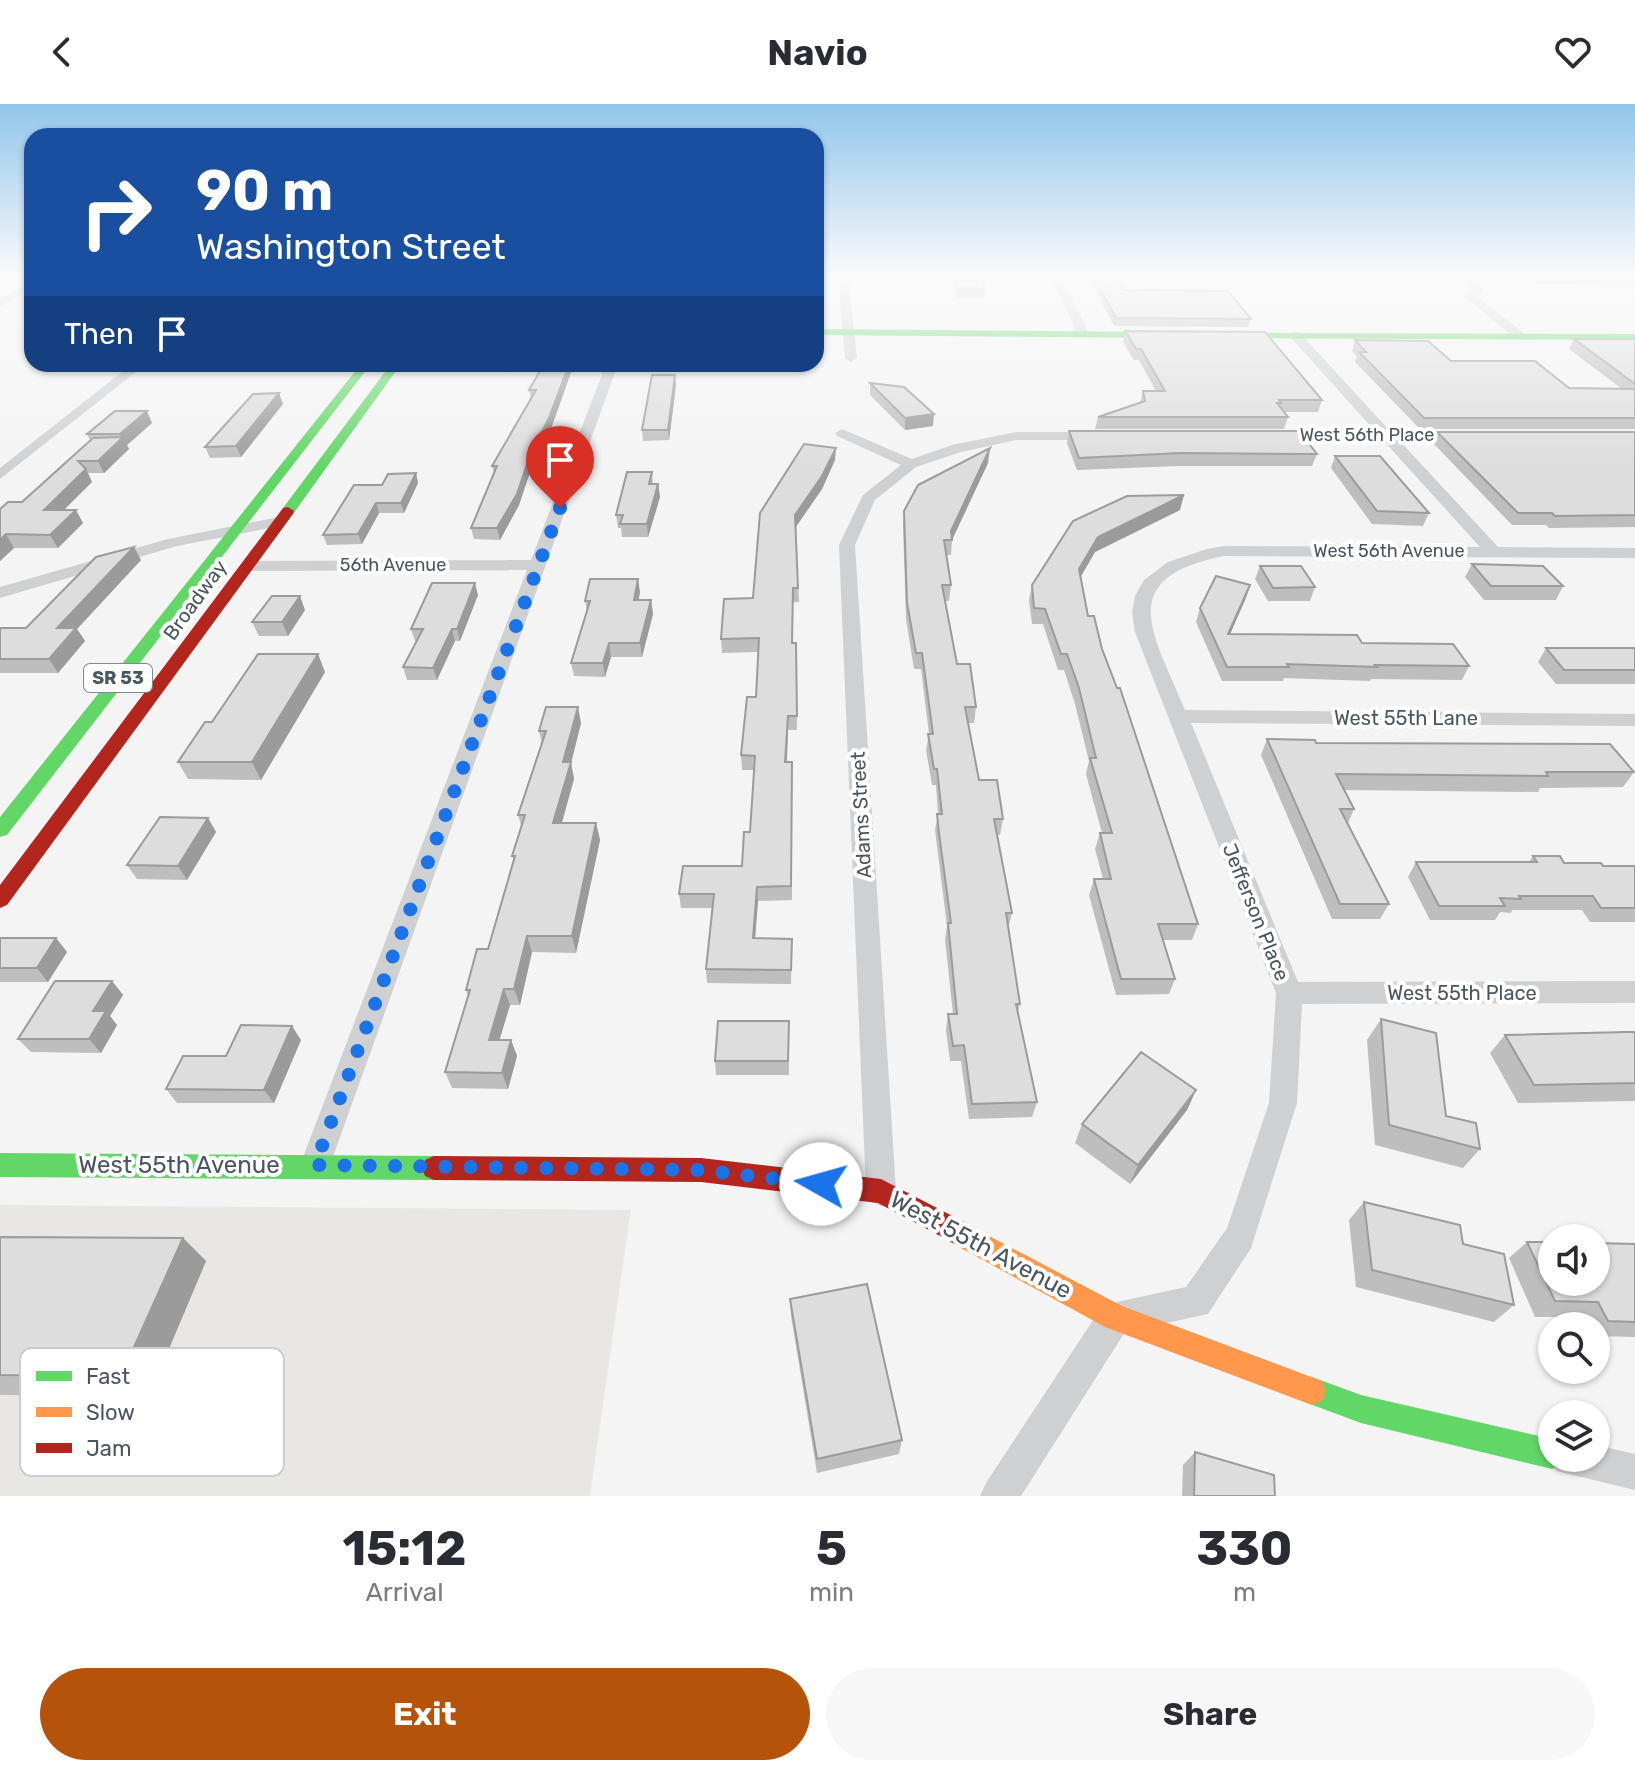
<!DOCTYPE html>
<style>
:root{--surface:#fff;--page:#f7f7f7;--text:#2b2b33;--muted:#7c7c81;--accent:#b45309}
body{margin:0;font-family:Rubik,sans-serif;background:var(--page);color:var(--text);height:100vh;display:flex;flex-direction:column;font-size:30px;white-space:nowrap}
*{box-sizing:border-box;margin:0}
p{font-size:26px;color:var(--muted)}
.icon{flex:none;width:44px;height:44px;fill:none;stroke:currentColor;stroke-width:2;stroke-linecap:round;stroke-linejoin:round}
.map{position:relative;height:1392px;overflow:hidden}
.sheet{display:flex;flex-direction:column;background:var(--surface);flex:1}
.sheet>*{flex:none}
.hud{position:absolute;left:24px;top:24px;width:800px;height:244px;border-radius:24px;box-shadow:0 2px 6px #0004;background:#1a4fa0;color:#fff;overflow:hidden}
.buttons{position:absolute;left:1538px;top:1120px;display:grid;gap:16px}
.buttons a{display:grid;place-items:center;width:72px;height:72px;border-radius:50%;background:var(--surface);box-shadow:0 2px 6px #0004;font-size:40px}
.pin{position:absolute;display:grid;place-items:center;width:68px;height:68px;color:#fff;margin:-82px -34px;border-radius:50% 50% 50% 0;rotate:-45deg;box-shadow:0 0 8px #0007}
.pin .icon{rotate:45deg}
.me{position:absolute;width:88px;margin:-44px;rotate:277deg;stroke-linejoin:round;filter:drop-shadow(0 0 6px #0008)}
.turn{display:flex;align-items:center;gap:28px;height:168px;padding:0 40px;font-size:36px}
.turn .icon{width:104px;height:104px;stroke-width:2.5}
.turn b{display:block;font-size:56px;line-height:68px}
.then{display:flex;align-items:center;height:76px;padding:0 40px;background:#0003;gap:16px;font-size:30px}
.eta{display:flex;justify-content:space-evenly;align-items:center;height:136px;text-align:center}
.eta b{font-size:48px;font-weight:700;line-height:56px}
.cta{display:flex;gap:16px;margin-top:auto;padding:16px 40px}
.cta a{flex:1;height:92px;border-radius:48px;background:var(--accent);color:#fff;font-size:32px;font-weight:700;line-height:92px;text-align:center}
.cta a+a{background:var(--page);color:var(--text)}
header{display:flex;justify-content:space-between;align-items:center;height:104px;padding:0 40px;background:var(--surface);font-size:36px;font-weight:700}
.map>svg:first-child{display:block}
</style>
<header><svg class="icon" aria-label="back" viewBox="0 0 24 24"><path d="M15 5l-7 7 7 7"/></svg>Navio<svg class="icon" aria-label="heart" viewBox="0 0 24 24"><path d="M12 20l-8-8c-3-5 5-10 8-4 3-6 11-1 8 4z"/></svg></header>
<div class="map">
<svg width="1635" height="1392" viewBox="0 0 1635 1392">
<rect width="100%" height="100%" fill="#f4f4f4"/>
<path fill="#e8e7e3" d="M0,1101L631,1106L590,1392H0Z"/>
<g fill="none" stroke-linecap="round" stroke-linejoin="round">
<path fill="#ced0d2" fill-rule="evenodd" d="M838,170H848L857,254L851,258L845,254Z
M1049,170H1059L1090,231L1088,234L1078,231Z
M1455,170H1466L1483,184V188L1476,192L1524,229V235H1516L1465,193V189L1472,185Z
M32,177V185L0,203V195Z
M1291,228H1299L1390,327L1470,328V334L1465,335H1398L1498,443L1635,444V454L1224,452C1112,474 1154,530 1185,606L1635,610V622L1191,619L1298,878L1635,877V899L1302,900L1297,999L1251,1144L1208,1210L1125,1228L1021,1392H980L986,1379L1103,1201L1186,1183L1227,1124L1269,999L1276,889L1135,528L1132,508L1135,492L1144,476L1168,458L1207,445L1224,442L1480,443L1382,335L1270,334V328L1275,327H1375L1291,234Z
M132,260H146L0,375V364Z
M606,260H618L330,1061L326,1071L315,1075L304,1071L300,1061L527,466L247,467L239,462L247,457L531,456Z
M842,325L912,355L952,341L1016,328H1097L1104,332L1097,336H1016L961,348L916,363L875,396L855,441L896,1087L892,1097L881,1102L870,1097L866,1087L839,441L863,391L901,361L837,332L835,329Z
M279,413L285,415V421L177,442L0,494V483L168,435Z
M1596,1341L1635,1350V1386L1556,1367L1551,1354L1552,1351V1354H1596Z"/>
<path fill="#63d668" fill-rule="evenodd" d="M816,225L1166,228L1171,231L1166,234L816,231Z
M1223,229L1635,230V236L1226,234L1221,231Z
M361,260H371L7,731L0,733V713Z
M391,260H401L293,410H283V404Z
M0,1049L434,1052L443,1056L446,1064L443,1072L434,1076L0,1073Z
M1312,1273L1361,1291L1552,1335V1354H1565L1563,1361L1552,1365L1361,1319L1302,1297L1298,1287L1302,1277Z"/>
<path fill="#ff974d" fill-rule="evenodd" d="M959,1116L1122,1202L1322,1277L1326,1287L1322,1297L1312,1301L1105,1223L950,1138L946,1129L950,1120Z"/>
<path fill="#b3261e" fill-rule="evenodd" d="M288,403L294,407L293,410L7,801L0,804V781L283,404Z
M434,1052L701,1054L881,1075L968,1120L972,1129L968,1138L959,1142L878,1099L701,1078L434,1076L425,1072L422,1064L425,1056Z"/>
</g>
<path fill="#bebebf" d="M952,170H981L985,184L984,194H957Z
M1087,170H1116L1125,186L1251,215L1248,223L1114,222Z
M1522,170H1635V181L1537,180Z
M1125,227L1322,296L1318,308H1284L1288,313L1284,325H1095L1098,313L1140,299L1143,287H1156L1139,256H1134L1123,238Z
M1574,235H1635V325H1420L1355,258L1357,253L1352,247L1355,236L1451,257L1569,284L1622,285L1569,245Z
M544,260L551,325L532,362L519,401L500,436L474,435L471,424L494,369L492,362L531,295L529,286Z
M675,271L676,281L669,336L643,337L642,326Z
M870,279L933,322L905,326L870,291Z
M283,300L241,353L210,354L205,343Z
M152,319L127,341L129,345L104,369H88L92,378L63,406L83,419L58,444H14L0,457V405L22,398L90,336L87,330Z
M1069,327L1317,350L1312,362H1177L1077,366L1067,339Z
M1437,328H1635V423L1549,424L1546,421H1512L1433,339Z
M1335,352L1429,409L1423,422L1372,420L1331,364Z
M835,356L822,385L796,423L799,498H793L792,539H796L797,626H788L787,658H792V796L758,797L755,834L792,835L791,880L707,879L706,865L712,804H681L679,790L742,762L750,728L754,666H742L741,651L756,593L758,548L722,549L721,535L753,494Z
M988,359L952,436L951,451H946L951,481L949,497H945L957,560L976,603L974,619H968L979,676L1003,715L1000,731H997L1012,809L1008,825L1020,900L1018,908L1037,998L1032,1013L969,1015L961,957H950L946,926L948,910H953L945,835L947,822L935,726L938,710L936,681H932L926,646L929,630L921,565H914L906,515L903,422L904,407Z
M652,368L653,380H658L660,393L648,433H622L621,424H618L616,411Z
M416,369L418,379L404,409H379L362,440L327,441L323,431L382,381Z
M1180,406L1095,448L1080,473L1088,512L1102,545L1198,820L1192,836H1163L1175,875L1169,890L1116,891L1089,791L1094,775H1103L1095,745L1100,729H1102L1086,670L1089,657L1075,600L1064,566H1058L1043,520H1032L1029,496L1032,481L1073,417Z
M141,456L77,525L85,537L58,569H0V526L26,524Z
M1472,460L1563,482L1556,496H1484L1465,473Z
M1260,462L1315,483L1310,497H1268L1255,475Z
M1250,481L1230,530L1362,539L1469,562L1462,576L1371,575L1370,577L1284,574L1283,577H1222L1196,518L1200,504Z
M640,488L638,496H651L653,510L642,553H611L605,573L574,572L571,559L587,508L585,497Z
M478,491L460,537H455L437,576H407L403,563L417,537H415L411,525Z
M305,506L288,532H259L252,518Z
M1546,544H1635V580H1556L1538,558Z
M325,568L261,676L188,675L178,658L212,618Z
M581,619L571,659L574,675L562,719H596L600,736L576,849L532,848L520,901H510L499,936H511L517,952L508,985L452,984L445,968L468,892L466,886L488,845L514,757L512,752L521,721L518,711L542,639L539,627Z
M1267,635L1634,668L1623,683L1540,684L1538,688L1344,686L1354,705L1348,719L1389,800L1380,815H1332L1261,651Z
M208,714L216,728L187,776L137,775L127,761Z
M1533,752L1564,759L1603,762H1635V818H1590L1582,806H1512L1511,809L1500,808L1495,816H1430L1408,773L1416,758L1528,759Z
M0,834H56L67,848L48,878H0Z
M112,877L123,891L110,912L117,921L101,949L31,948L18,935Z
M1381,915L1446,1012L1480,1045L1463,1064L1375,1041L1367,936Z
M789,917V971H716L715,957Z
M1635,928V997L1518,999L1490,949L1505,931Z
M301,936L274,999H177L166,985L226,952Z
M1196,986L1187,1006L1130,1080L1075,1039L1082,1020Z
M1364,1098L1463,1140L1514,1201L1494,1218L1356,1183L1349,1116Z
M0,1133L183,1134L206,1157L149,1292L0,1291Z
M1527,1138L1635,1140V1233L1596,1232V1222H1582L1578,1213H1535L1509,1154Z
M790,1195L902,1336L899,1350L817,1369L791,1212Z
M1195,1348L1275,1392H1182L1183,1361Z"/>
<path fill="#9b9b9b" d="M569,260H574L551,325L532,362L519,401L500,436L497,424Z
M675,271L676,281L669,336L668,326Z
M279,289L283,300L241,353L236,342Z
M147,307L152,319L127,341L129,345L104,369L98,357L122,334L120,330Z
M934,310L933,322L905,326V314Z
M836,344L835,356L822,385L795,424V411Z
M990,344L988,359L952,436L951,427Z
M86,365L92,378L51,419L44,406Z
M416,369L418,379L404,409L401,399Z
M658,380L660,393L648,433L647,420Z
M1184,391L1180,406L1095,448L1076,481L1079,465L1098,433Z
M376,399L379,409L362,440L358,430Z
M76,406L83,419L58,444L50,431Z
M6,430L14,444L0,457V436Z
M134,443L141,456L77,525L85,537L58,569L49,555L57,524Z
M638,475L640,488L636,510L634,496Z
M475,479L478,491L460,537L457,525Z
M1250,481L1246,494L1224,544L1228,530Z
M300,492L305,506L288,532L282,518Z
M651,496L653,510L642,553L640,539Z
M452,525L455,537L437,576L433,564Z
M609,539L611,553L605,573L603,559Z
M318,550L325,568L261,676L252,658Z
M578,603L581,619L571,659L574,675L557,735L553,719L563,658Z
M788,612V626L786,672L785,658Z
M208,714L216,728L187,776L178,762Z
M596,719L600,736L576,849L572,832Z
M757,783L758,797L754,848L753,834Z
M527,832L532,848L520,901L514,885Z
M56,834L67,848L48,878L37,864Z
M112,877L123,891L110,912L117,921L101,949L89,935L93,907Z
M504,885L510,901L495,951L489,936Z
M292,922L301,936L274,999L264,986Z
M511,936L517,952L508,985L502,969Z
M1196,986L1187,1006L1130,1080L1138,1061Z
M183,1134L206,1157L149,1292L121,1272Z"/>
<path fill="#ddddde" stroke="#9b9b9b" stroke-width="2" d="M955,170H981L985,184H958Z
M1092,170H1116L1125,186L1228,187L1251,215L1116,214Z
M1125,227L1265,228L1322,296H1279L1281,299H1277L1288,313H1098L1145,297L1143,287H1165L1141,245H1136Z
M1574,235H1635V280Z
M1355,236L1428,237L1451,257H1535L1569,284L1635,285V314H1424L1359,248H1366Z
M544,260H569L549,314L530,351L517,390L497,424H471L497,362H492L536,286H529Z
M652,271H675L668,326H642Z
M870,279L904,283L934,310L905,314Z
M279,289L236,342L205,343L253,290Z
M115,307H147L120,330H87Z
M1069,327H1299L1317,350L1180,349L1079,354Z
M1437,328H1635V411L1555,412L1552,409H1518Z
M123,333L98,357H78L86,365L44,406H76L50,431L6,430L0,436V405L8,398H22L93,334Z
M804,340L836,344L822,372L795,411L798,484H793L792,539H796L797,612H788L785,658H792L791,782L757,783L753,834L792,835L791,866L706,865L714,790H679L683,762H742L744,728H750L755,652L741,651L747,593H756L759,534L721,535L724,495L753,494L760,409Z
M990,344L951,427L952,436H944L951,481H942L957,560H970L976,603H965L979,676H997L1003,715H994L1012,809H1006L1020,900H1016L1037,998L972,1000L964,941L953,942L948,910H957L948,819H951L939,729L937,710H942L937,665H934L928,630H933L922,549H916L907,499L904,407L918,381Z
M1335,352H1380L1429,409L1377,407Z
M627,368H652L649,380H658L647,420H620L623,411H616Z
M416,369L401,399H376L358,430L323,431L354,381H382L388,370Z
M1184,391L1098,433L1079,465L1088,512H1094L1102,545L1117,584H1120L1198,820H1158L1175,875H1121L1094,775H1111L1100,729H1112L1090,654H1096L1079,584L1067,550H1061L1045,505L1034,504L1032,481L1073,417L1127,392Z
M134,443L57,524H76L49,555H0V526L1,524H26L96,453Z
M1472,460L1543,462L1563,482H1491Z
M1260,462H1301L1315,483L1273,484Z
M1216,472L1250,481L1228,530L1357,531L1362,539L1453,540L1469,562L1375,561L1377,563L1287,560L1289,563H1227L1200,504Z
M590,475H638L634,496H651L640,539H609L603,559H571L590,497H585Z
M432,479H475L457,525H452L433,564L403,563L423,525H411Z
M272,492H300L282,518H252Z
M1546,544H1635V566H1564Z
M258,550H318L252,658H178L205,618H212Z
M546,603H578L563,658H571L553,719H596L572,832H527L514,885H504L489,936H511L502,969L445,968L470,886H466L477,845H488L515,752H512L525,711H518L546,627H539Z
M1267,635L1315,636L1316,639L1610,640L1634,668H1546L1548,672L1336,670L1354,705H1340L1389,800H1340Z
M160,713L208,714L178,762L127,761Z
M1533,752H1560L1564,759H1601L1603,762H1635V804H1601L1593,792H1519L1521,795L1500,794L1505,802H1439L1416,758H1537Z
M0,834H56L37,864H0Z
M55,877H112L93,907H106L89,935H18Z
M1381,915L1436,929L1446,1012L1476,1019L1480,1045L1389,1021Z
M718,917H789L788,957H715Z
M241,921L292,922L264,986L166,985L183,952H226Z
M1626,928H1635V979L1534,981L1505,931Z
M1141,948L1196,986L1138,1061L1082,1020Z
M1364,1098L1460,1121L1463,1140L1504,1150L1514,1201L1372,1166Z
M0,1133L183,1134L121,1272L0,1271Z
M1527,1138H1552V1178H1596V1139L1635,1140V1218L1608,1217L1598,1198L1555,1197Z
M867,1180L902,1336L817,1355L790,1195Z
M1195,1348L1274,1371L1275,1392H1194Z"/>
<linearGradient id="sky" x2="0" y2="1"><stop stop-color="#91c6eb"/><stop offset="0.47" stop-color="#fafafa"/><stop offset="1" stop-color="#fafafa" stop-opacity="0"/></linearGradient>
<rect width="1635" height="365" fill="url(#sky)"/>
<g fill="none" stroke-linecap="round" stroke-linejoin="round">
<path stroke="#1a73e8" stroke-width="14" stroke-dasharray="0 25.2" d="M560,404L315,1061L701,1066L821,1080"/>
</g>
<g text-anchor="middle" dominant-baseline="central" stroke-width="8" stroke-linejoin="round" paint-order="stroke">
<g font-size="18" fill="#4a5661" stroke="#fff">
<text x="1367" y="331">West 56th Place</text>
<text x="1389" y="447">West 56th Avenue</text>
<text x="393" y="461">56th Avenue</text>
</g>
<rect fill="#fff" stroke="#808990" stroke-width="2" x="84" y="560" width="68" height="28" rx="6"/>
<g font-size="18" font-weight="bold" fill="#4a5661">
<text x="118" y="574">SR 53</text>
</g>
<g font-size="20" fill="#4a5661" stroke="#fff">
<text transform="translate(195 496) rotate(-54)">Broadway</text>
<text x="1406" y="614">West 55th Lane</text>
<text transform="translate(861 711) rotate(-93)">Adams Street</text>
<text transform="translate(1256 808) rotate(68)">Jefferson Place</text>
<text x="1462" y="889">West 55th Place</text>
</g>
<g font-size="24" fill="#4a5661" stroke="#fff">
<text x="179" y="1061">West 55th Avenue</text>
<text transform="translate(981 1141) rotate(28)">West 55th Avenue</text>
</g>
</g>
<rect x="20" y="1244" width="264" height="128" rx="12" fill="#fff" stroke="#c9ccd0" stroke-width="2"/>
<rect x="36" y="1267" width="36" height="10" fill="#63d668"/>
<rect x="36" y="1303" width="36" height="10" fill="#ff974d"/>
<rect x="36" y="1339" width="36" height="10" fill="#b3261e"/>
<g font-size="22" fill="#4a5661">
<text x="86" y="1280">Fast</text>
<text x="86" y="1316">Slow</text>
<text x="86" y="1352">Jam</text>
</g>
</svg>
<div class="buttons">
<a><svg class="icon" aria-label="sound" viewBox="0 0 24 24"><path d="M4 9h4l5-4v14l-5-4H4zM17 9q2 3 0 6"/></svg></a>
<a><svg class="icon" aria-label="search" viewBox="0 0 24 24"><circle cx="10" cy="10" r="6"/><path d="M15 15l6 6"/></svg></a>
<a><svg class="icon" aria-label="layers" viewBox="0 0 24 24"><path d="M12 4l9 5-9 5-9-5zM3 14l9 5 9-5"/></svg></a>
</div>
<div class="pin" style="left:560px;top:404px;background:#d93025"><svg class="icon" aria-label="arrive" viewBox="0 0 24 24"><path d="M6 21V4h12l-3 4 3 4H6"/></svg></div>
<svg class="me" style="left:821px;top:1080px" viewBox="-20 -20 40 40"><circle r="19" fill="#fff"/><path d="M0-13L10 11 0 6-10 11z" fill="#1a73e8"/></svg>
<div class="hud">
<div class="turn"><svg class="icon" aria-label="right" viewBox="0 0 24 24"><path d="M7 20v-9h11M14 6l5 5-5 5"/></svg><div><b>90 m</b>Washington Street</div></div>
<div class="then">Then<svg class="icon" aria-label="arrive" viewBox="0 0 24 24"><path d="M6 21V4h12l-3 4 3 4H6"/></svg></div>
</div>
</div>
<section class="sheet">
<div class="eta">
<div><b>15:12</b><p>Arrival</p></div>
<div><b>5</b><p>min</p></div>
<div><b>330</b><p>m</p></div>
</div>
<div class="cta"><a>Exit</a><a>Share</a></div>
</section>
